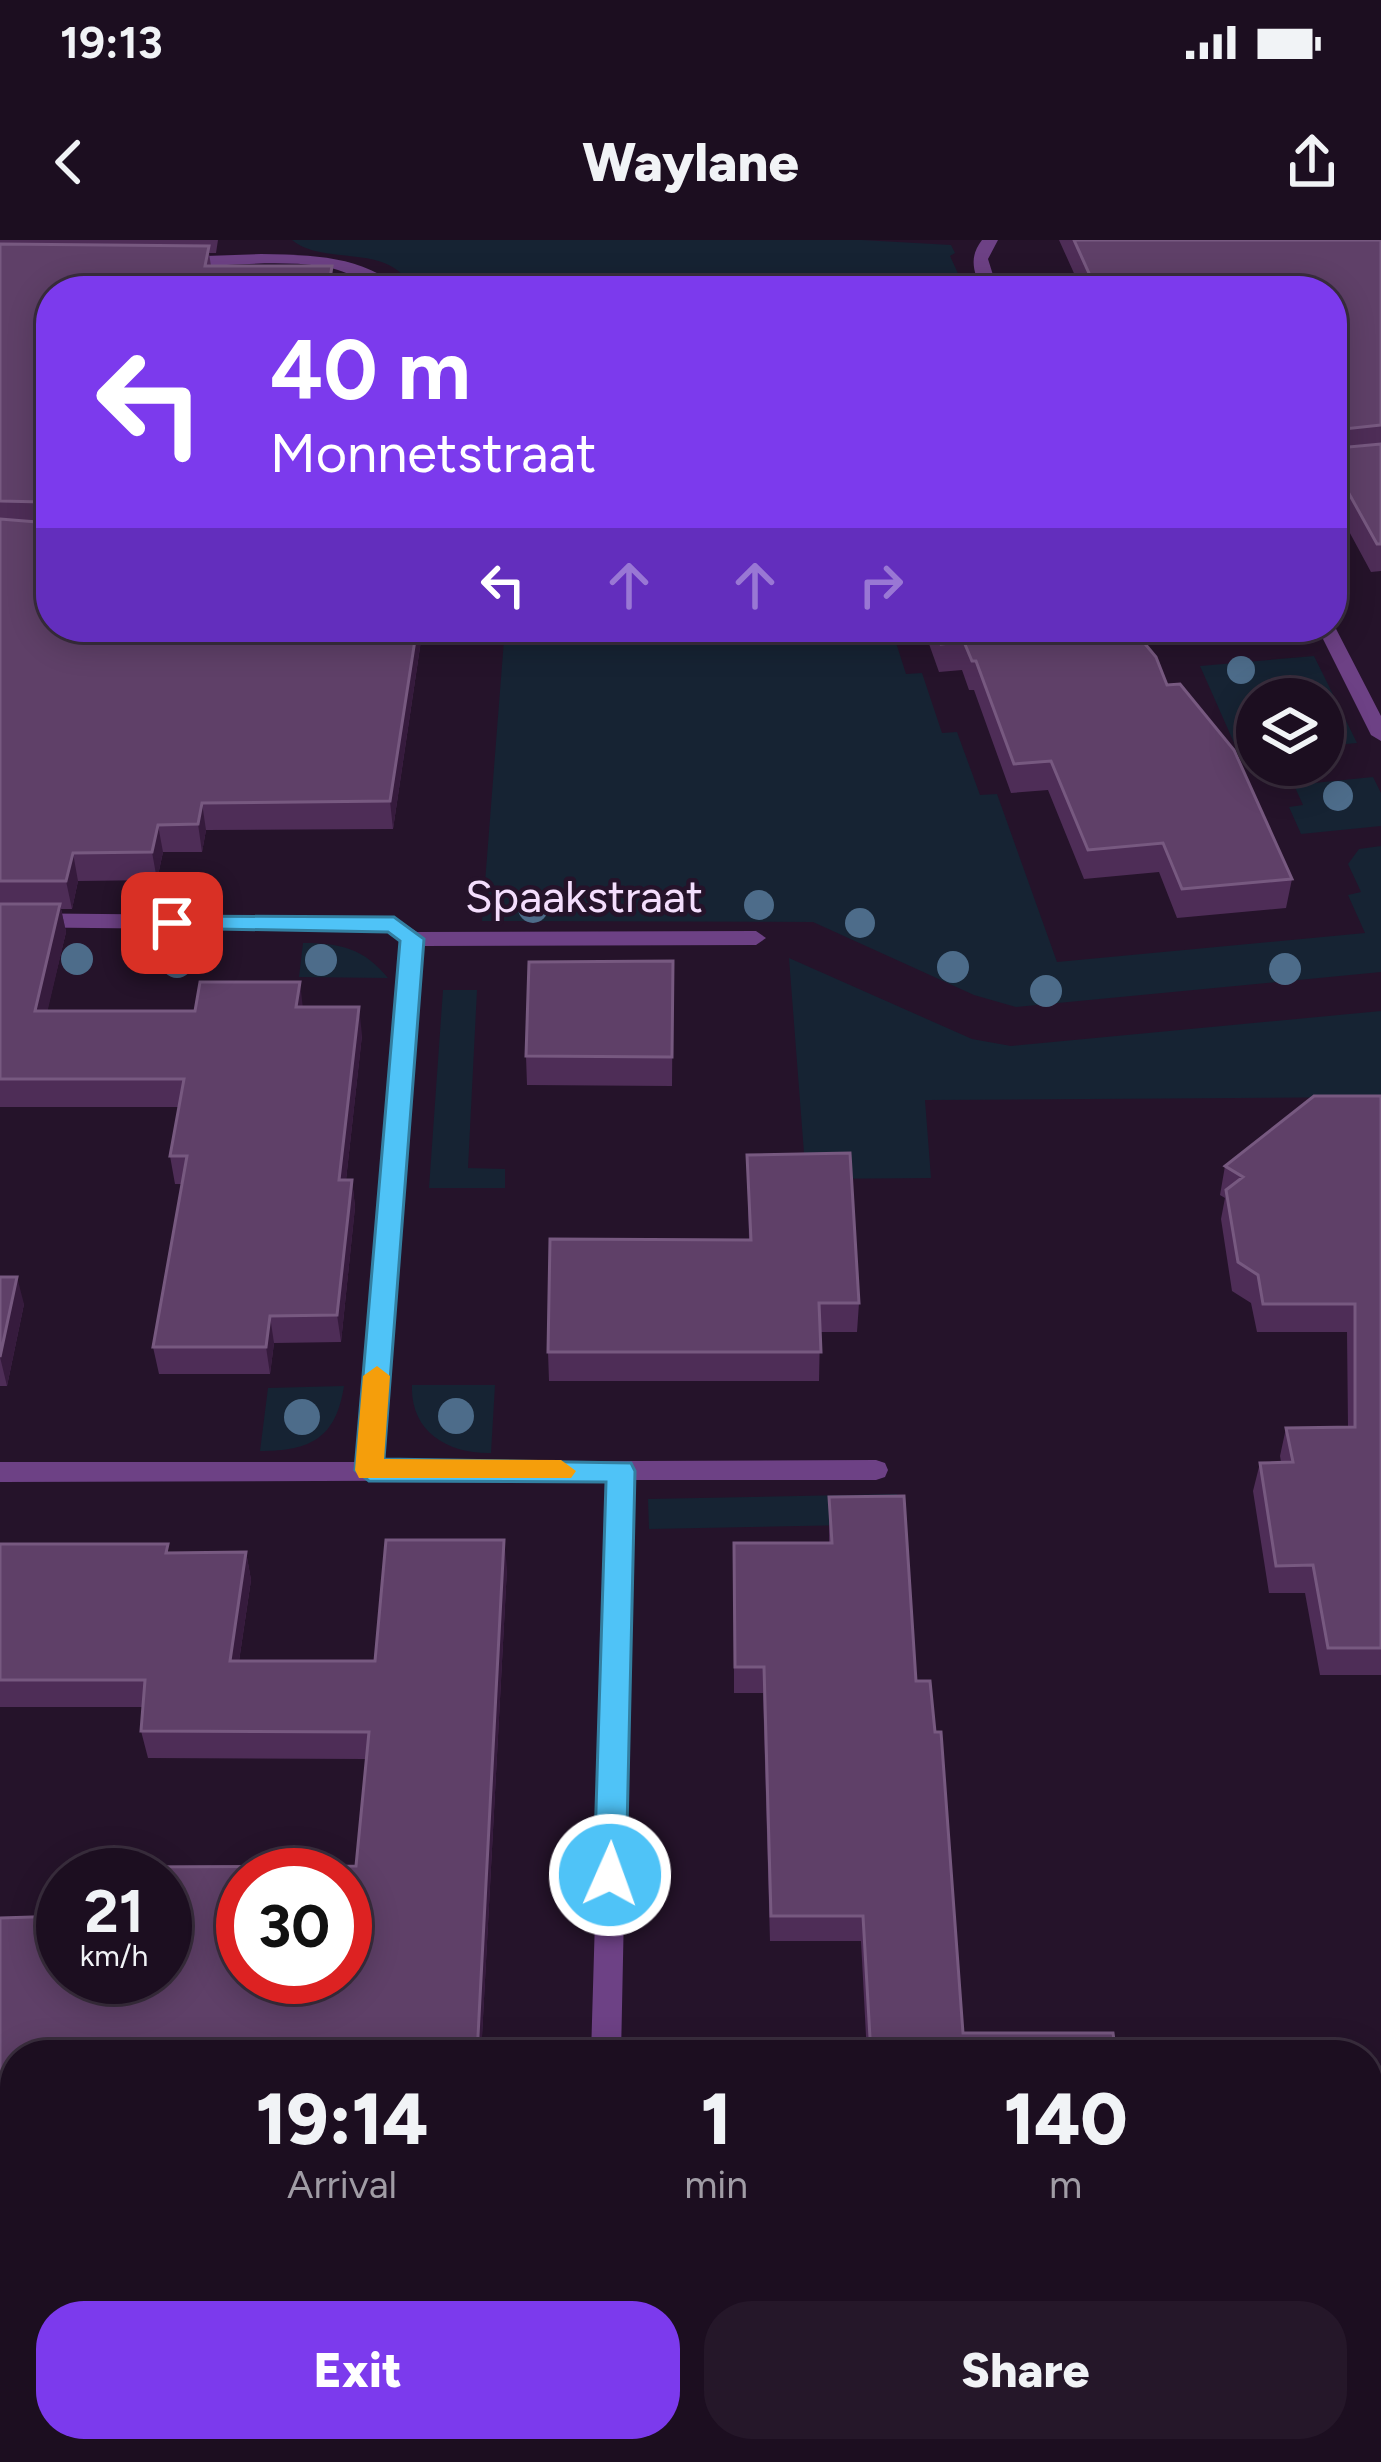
<!DOCTYPE html>
<style>
:root{--surface:#1c0e20;--page:#251729;--text:#f1f3f6;--muted:#a09ca5;--line:#3a2e3e;--accent:#7c3aed}
body{margin:0;font-family:Figtree,sans-serif;background:var(--page);color:var(--text);height:100vh;display:flex;flex-direction:column;font-size:45px;white-space:nowrap}
*{box-sizing:border-box;margin:0}
p{font-size:39px;color:var(--muted)}
.icon{flex:none;width:66px;height:66px;fill:none;stroke:currentColor;stroke-width:2;stroke-linecap:round;stroke-linejoin:round}
.map{position:relative;flex:1;overflow:hidden}
.sheet{position:absolute;left:0px;top:1800px;width:1383px;height:423px;display:flex;flex-direction:column;background:var(--surface);border-radius:48px 48px 0 0;box-shadow:0 6px 30px #0003,0 0 0 3px var(--line)}
.sheet>*{flex:none}
.hud{position:absolute;left:36px;top:36px;width:1311px;height:366px;border-radius:48px;box-shadow:0 6px 30px #0003,0 0 0 3px var(--line);background:#7c3aed;color:#fff;overflow:hidden}
.tools{position:absolute;left:1236px;top:438px;display:grid;gap:24px}
.tools a{display:grid;place-items:center;width:108px;height:108px;border-radius:50%;background:var(--surface);box-shadow:0 6px 30px #0003,0 0 0 3px var(--line);font-size:60px}
.speed{position:absolute;left:36px;top:1608px;display:flex;gap:24px;font-size:60px;font-weight:700;text-align:center}
.speed>*{display:grid;place-content:center;width:156px;height:156px;border-radius:50%;background:var(--surface);box-shadow:0 6px 30px #0003,0 0 0 3px var(--line);line-height:1}
.speed small{font-size:30px;font-weight:400}
.speed .limit{border:18px solid #d22;background:#fff;color:#111}
.pin{position:absolute;display:grid;place-items:center;width:102px;height:102px;color:#fff;margin:-51px;border-radius:24px;box-shadow:0 6px 18px #0006}
.me{position:absolute;width:132px;margin:-66px;rotate:2deg;stroke-linejoin:round;filter:drop-shadow(0 0 9px #0008)}
.turn{display:flex;align-items:center;gap:42px;height:252px;padding:0 36px;font-size:54px}
.turn .icon{width:156px;height:156px;stroke-width:2.5}
.turn b{display:block;font-size:84px;line-height:102px}
.lanes{display:flex;align-items:center;height:114px;padding:0 36px;background:#0003;justify-content:center;gap:60px;direction:ltr}
.lanes .off{opacity:.35}
.eta{display:flex;justify-content:space-evenly;align-items:center;height:204px;text-align:center}
.eta b{font-size:72px;font-weight:800;line-height:84px}
.cta{display:flex;gap:24px;margin-top:auto;padding:24px 36px}
.cta a{flex:1;height:138px;border-radius:48px;background:var(--accent);color:#fff;font-size:48px;font-weight:800;line-height:138px;text-align:center}
.cta a+a{background:var(--page);color:var(--text)}
.status{display:flex;justify-content:space-between;align-items:center;height:84px;padding:0 60px;background:var(--surface);direction:ltr}
.status svg{height:33px;fill:currentColor}
header{display:flex;justify-content:space-between;align-items:center;height:156px;padding:0 36px;background:var(--surface);font-size:54px;font-weight:800}
.map>svg:first-child{display:block}
</style>
<div class="status"><b>19:13</b><svg viewBox="0 0 49 12"><path d="M0 12V9h3v3zM5 12V6h3v6zM10 12V3h3v9zM15 12V0h3v12zM26 1h20v11H26zM47 4h2v5h-2z"/></svg></div>
<header><svg class="icon" aria-label="back" viewBox="0 0 24 24"><path d="M15 5l-7 7 7 7"/></svg>Waylane<svg class="icon" aria-label="share" viewBox="0 0 24 24"><path d="M12 15V3M7 8l5-5 5 5M5 13v7h14v-7"/></svg></header>
<div class="map">
<svg width="1381" height="2222" viewBox="0 0 1381 2222">
<rect width="100%" height="100%" fill="#25132a"/>
<path fill="#162333" d="M292,0H862L951,5L955,13L950,16L966,51H413C391,0 327,28 292,0Z
M505,387H891L906,434L922,433L942,493L957,492L980,555L997,554L1057,722L1365,693L1348,655L1361,652L1348,624L1359,609L1381,606V732L1016,767L974,755L813,682L482,681Z
M1314,416L1357,503L1323,506V459H1257V513L1239,514L1200,426Z
M1373,537L1381,553V586L1301,594L1289,567L1303,565L1294,545Z
M303,703C339,703 364,708 388,738L299,737Z
M789,718L972,799L1011,806L1381,771V857L925,860L931,938L806,939Z
M443,750H477L468,928L505,929V948H429Z
M412,1145H495L491,1213C447,1214 410,1191 412,1145Z
M344,1146C336,1198 311,1211 260,1211L268,1148Z
M897,1254L901,1284L649,1289L648,1259Z
M1368,2176L1381,2178V2222H1200L1198,2208H1368Z"/>
<g fill="none" stroke-linecap="round" stroke-linejoin="round">
<path fill="#6d4185" fill-rule="evenodd" d="M982,0H998L988,19L998,51H982C974,32 968,18 982,0Z
M261,14C310,15 365,15 402,51C374,51 351,30 321,26C274,20 225,26 177,27L169,22L177,17Z
M1333,383L1381,476V501L1371,495L1317,387H1332Z
M0,673L394,677L417,692L756,691L766,698L756,705L422,706L382,1222L876,1220L885,1223L888,1230L885,1237L876,1240H633L621,1815H591L608,1240L0,1242V1222H357L401,701L389,691L0,687Z
M0,1996H15V2026H0Z"/>
</g>
<g fill="#4d6c8a">
<circle cx="1241" cy="430" r="14"/>
<circle cx="1338" cy="556" r="15"/>
<circle cx="759" cy="665" r="15"/>
<circle cx="533" cy="668" r="15"/>
<circle cx="860" cy="683" r="15"/>
<circle cx="77" cy="719" r="16"/>
<circle cx="321" cy="720" r="16"/>
<circle cx="177" cy="722" r="16"/>
<circle cx="953" cy="727" r="16"/>
<circle cx="1285" cy="729" r="16"/>
<circle cx="1046" cy="751" r="16"/>
<circle cx="456" cy="1176" r="18"/>
<circle cx="302" cy="1177" r="18"/>
</g>
<path fill="#4e2d57" d="M0,0H218L216,13H209L211,26L51,387H423L393,589L206,590L202,612H163L157,640L78,641L72,669H61L66,692L47,771H195L303,767L362,795L346,940H352L355,967L341,1102L274,1103L270,1134H159L153,1107L182,944H175L170,916L179,867H0Z
M1059,0H1381V331L1371,332L1332,260V51H1082Z
M923,387H1131L1292,639L1286,668L1177,678L1159,632L1084,639L1048,550L1011,553L974,450H969L962,430L939,432Z
M673,721L672,846L527,845L526,816Z
M1381,856V1435H1320L1305,1353H1269L1253,1251L1260,1223L1281,1222L1280,1216L1286,1188L1348,1187L1347,1092H1257L1251,1063L1232,1051L1221,979L1225,958L1220,955L1225,926Z
M747,915L859,1063L857,1092H820L819,1141H549L548,1112L749,1000Z
M0,1037L24,1064L7,1146H0Z
M829,1257L916,1441L963,1793L1116,1815H867L861,1701H770L763,1453H734V1303H829Z
M0,1304L170,1313L246,1312L251,1340L239,1421H375L507,1328L481,1815H15V1882H0V1678L63,1737L356,1626L366,1519L148,1518L141,1491L143,1467H0Z"/>
<path fill="#361b3d" d="M332,26L335,51H328Z
M417,387H423L393,589L390,561Z
M202,563L206,590L202,612L198,584Z
M158,585L163,612L157,640L152,612Z
M73,613L78,641L72,669L66,641Z
M60,664L66,692L41,799L35,771Z
M300,742L303,769L296,767Z
M359,767L362,795L343,967L339,940Z
M352,940L355,967L341,1102L337,1075Z
M17,1037L24,1064L7,1146L0,1117Z
M270,1076L274,1103L270,1134L266,1107Z
M504,1300L507,1328L481,1815H477Z
M246,1312L251,1340L235,1448L230,1421Z
M31,2208H44L42,2222H29Z
M393,2208H399L398,2222H392Z"/>
<path fill="#5f4068" stroke="#775980" stroke-width="3" fill-rule="evenodd" d="M1074,0H1381V185L1334,190L1333,203L1338,208L1381,204V304H1377L1332,223V51H1097Z
M0,4L209,6L205,26H332L328,51H51V387H417L390,561L202,563L198,584L158,585L152,612L73,613L66,641H0V279L50,283L43,262L0,261Z
M935,387H1131L1156,417L1167,445L1180,444L1234,510L1292,639L1182,649L1163,603L1088,610L1051,521L1014,524L976,421H972L964,402L941,404Z
M0,664H60L35,771H195L200,742H300L296,767H359L339,940H352L337,1075L270,1076L266,1107H153L187,916H170L184,839H0Z
M673,721L672,817L526,816L529,722Z
M1314,856H1381V1408H1328L1313,1325L1276,1326L1260,1223L1293,1222L1286,1188L1355,1187V1064H1263L1258,1035L1238,1022L1226,950L1243,937L1225,926Z
M850,913L859,1063H819L821,1112H548L550,999L751,1000L747,915Z
M0,1037H17L0,1117Z
M904,1256L916,1441H930L935,1492H941L963,1793H1113L1116,1815H871L863,1676H771L764,1427H735L734,1303H832L829,1257Z
M386,1300H504L477,1815H15V1858H0V1678L63,1676V1737H165V1635H116L118,1627L356,1626L369,1492L141,1491L145,1440H0V1304H168L166,1313L246,1312L230,1421H375ZM243,1635H345V1737H243Z
M0,2172H15V2208H31L29,2222H0Z
M193,2208H393L392,2222H191Z"/>
<path fill="#4fc3f7" stroke="#337fa1" stroke-width="3" d="M172,676L394,677L424,699L384,1219L631,1223L635,1231L626,1635L621,1645L610,1649L599,1645L594,1635L606,1242L369,1241L355,1230L400,701L388,692L164,688V678Z"/>
<path fill="#f59e0b" d="M377,1126L390,1136L384,1219L561,1220L576,1231L571,1238H359L355,1230L363,1136Z"/>
<g text-anchor="middle" dominant-baseline="central" stroke-width="9" stroke-linejoin="round" paint-order="stroke">
<g font-size="45" fill="#f4defd" stroke="#25132a">
<text x="584" y="656">Spaakstraat</text>
</g>
</g>
</svg>
<div class="tools">
<a><svg class="icon" aria-label="layers" viewBox="0 0 24 24"><path d="M12 4l9 5-9 5-9-5zM3 14l9 5 9-5"/></svg></a>
</div>
<div class="speed"><div>21<small>km/h</small></div><div class="limit">30</div></div>
<div class="pin" style="left:172px;top:683px;background:#d93025"><svg class="icon" aria-label="arrive" viewBox="0 0 24 24"><path d="M6 21V4h12l-3 4 3 4H6"/></svg></div>
<svg class="me" style="left:610px;top:1635px" viewBox="-20 -20 40 40"><circle r="17" fill="#4fc3f7" stroke="#fff" stroke-width="3"/><path d="M0-11L8 9 0 5-8 9z" fill="#fff"/></svg>
<div class="hud">
<div class="turn"><svg class="icon" aria-label="left" viewBox="0 0 24 24"><path d="M17 20v-9H6M10 6l-5 5 5 5"/></svg><div><b>40 m</b>Monnetstraat</div></div>
<div class="lanes"><svg class="icon" aria-label="left" viewBox="0 0 24 24"><path d="M17 20v-9H6M10 6l-5 5 5 5"/></svg><svg class="icon off" aria-label="ahead" viewBox="0 0 24 24"><path d="M12 20V5M6 11l6-6 6 6"/></svg><svg class="icon off" aria-label="ahead" viewBox="0 0 24 24"><path d="M12 20V5M6 11l6-6 6 6"/></svg><svg class="icon off" aria-label="right" viewBox="0 0 24 24"><path d="M7 20v-9h11M14 6l5 5-5 5"/></svg></div>
</div>
<section class="sheet">
<div class="eta">
<div><b>19:14</b><p>Arrival</p></div>
<div><b>1</b><p>min</p></div>
<div><b>140</b><p>m</p></div>
</div>
<div class="cta"><a>Exit</a><a>Share</a></div>
</section>
</div>
